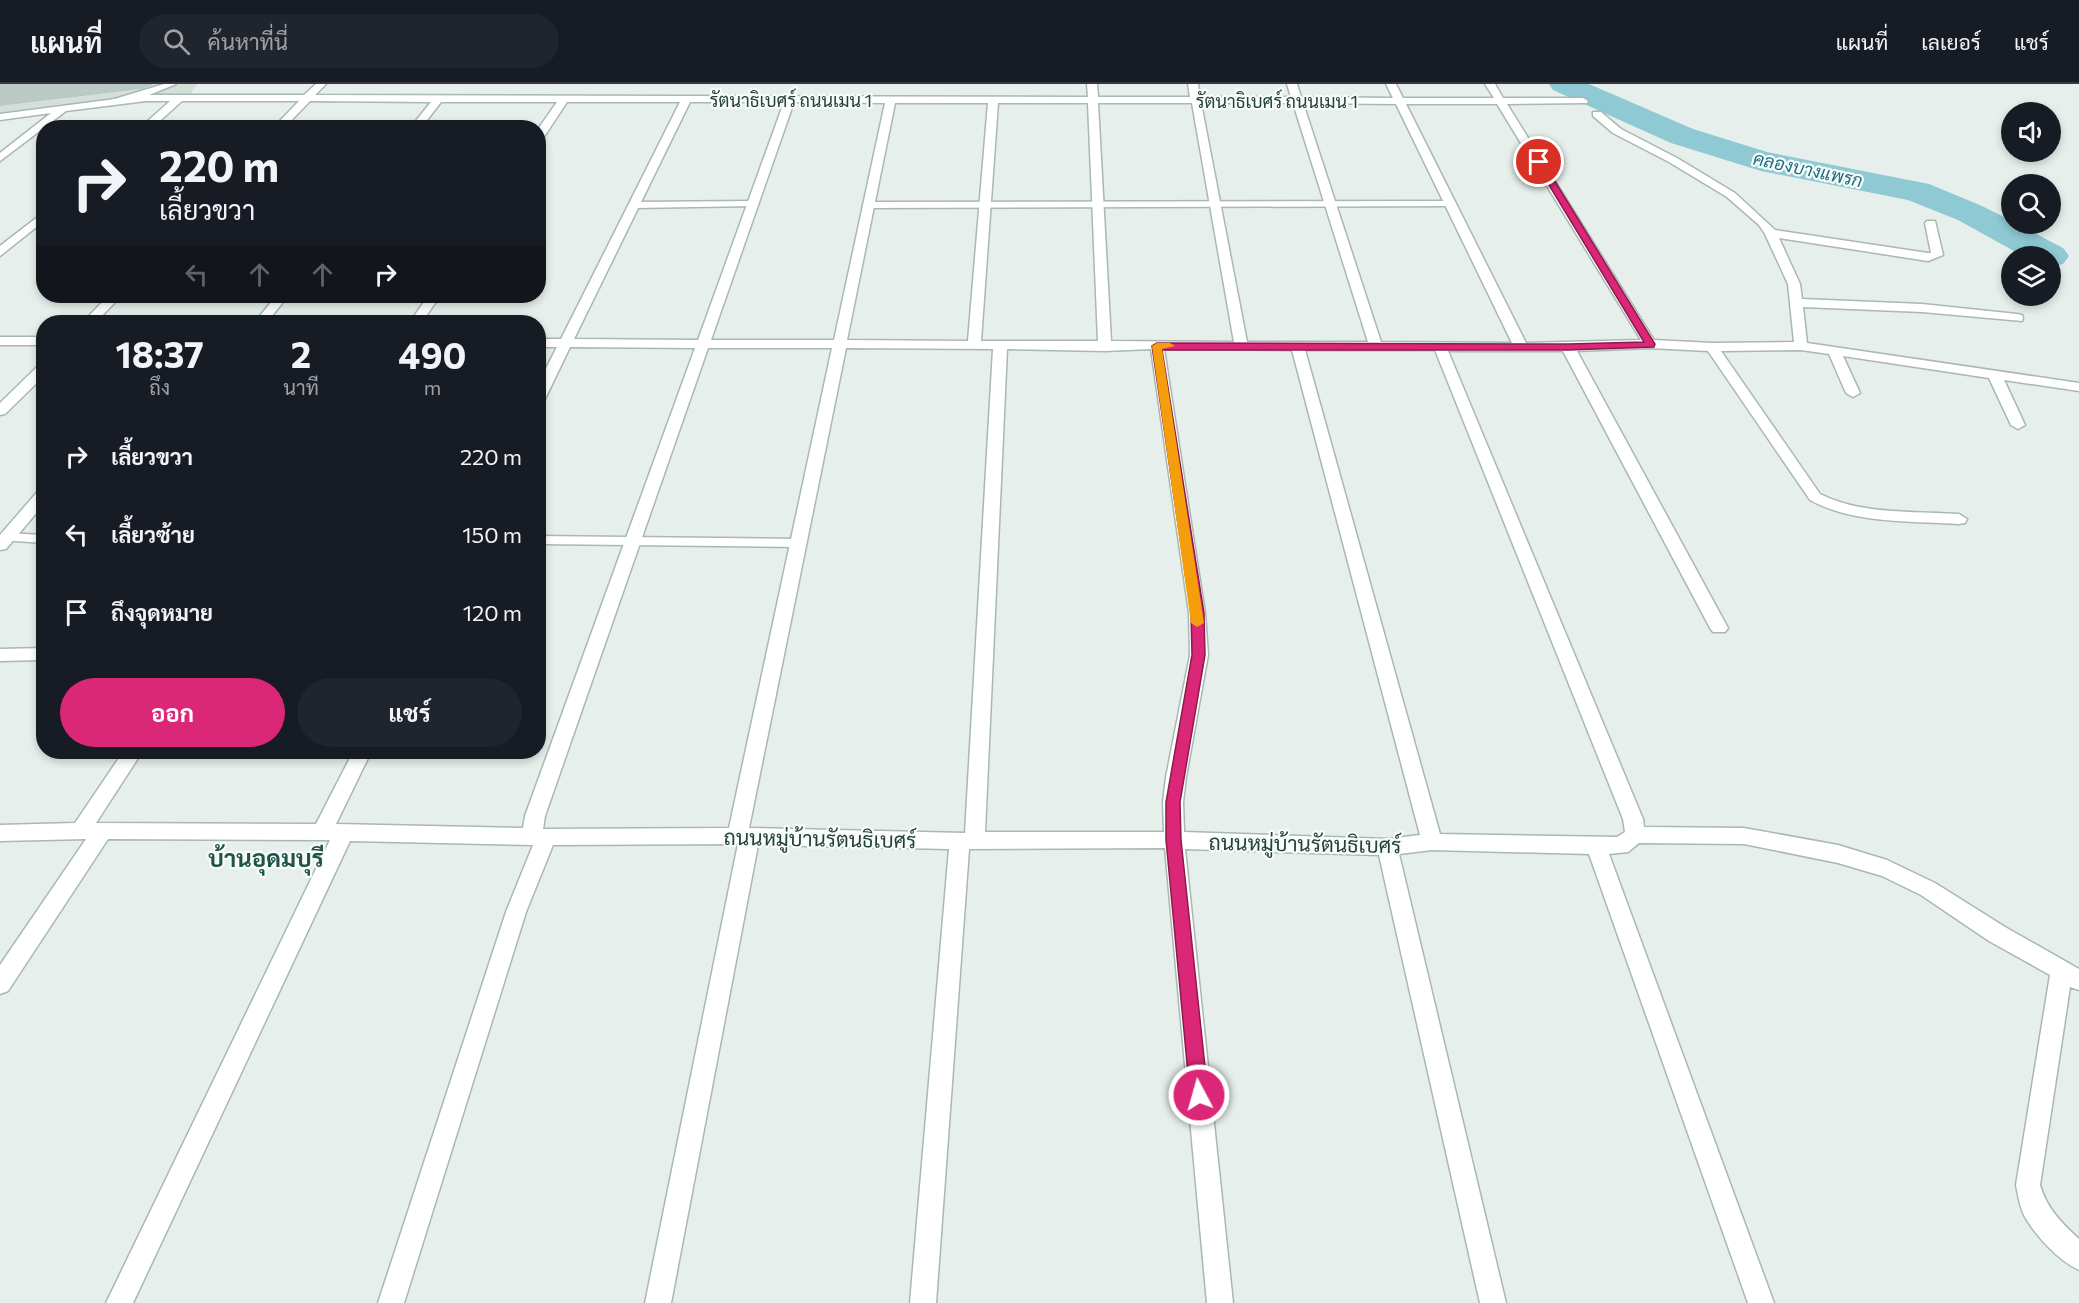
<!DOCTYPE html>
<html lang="th">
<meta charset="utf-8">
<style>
:root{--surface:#171b24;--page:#20242c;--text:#f1f3f6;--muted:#9ea1a6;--line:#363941;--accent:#db2777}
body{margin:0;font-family:Commissioner,Sarabun,sans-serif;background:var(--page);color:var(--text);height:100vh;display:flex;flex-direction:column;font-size:22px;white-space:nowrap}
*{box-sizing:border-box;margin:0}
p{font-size:20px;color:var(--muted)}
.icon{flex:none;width:33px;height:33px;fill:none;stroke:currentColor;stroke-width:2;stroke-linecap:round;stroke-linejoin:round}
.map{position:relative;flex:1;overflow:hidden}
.panel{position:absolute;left:36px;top:231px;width:510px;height:444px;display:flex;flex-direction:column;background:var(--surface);border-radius:24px;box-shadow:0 3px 9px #0003}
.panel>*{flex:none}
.banner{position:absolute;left:36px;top:36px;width:510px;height:183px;border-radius:24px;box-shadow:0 3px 9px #0003;background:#171b24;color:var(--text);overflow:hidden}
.tools{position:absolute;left:2001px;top:18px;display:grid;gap:12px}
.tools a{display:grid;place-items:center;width:60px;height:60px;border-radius:50%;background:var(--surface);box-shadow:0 3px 9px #0003;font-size:30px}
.pin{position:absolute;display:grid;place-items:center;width:51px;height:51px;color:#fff;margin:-26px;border:3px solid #fff;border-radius:50%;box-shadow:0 2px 6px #0007}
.me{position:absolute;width:66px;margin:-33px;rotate:354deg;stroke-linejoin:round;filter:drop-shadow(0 0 4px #0008)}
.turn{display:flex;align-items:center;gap:21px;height:126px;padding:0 24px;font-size:27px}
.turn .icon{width:78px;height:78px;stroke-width:2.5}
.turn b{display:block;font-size:42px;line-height:51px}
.lanes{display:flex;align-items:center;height:57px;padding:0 24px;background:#0003;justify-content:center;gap:30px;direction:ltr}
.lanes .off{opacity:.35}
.eta{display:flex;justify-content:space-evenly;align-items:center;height:102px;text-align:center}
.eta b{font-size:36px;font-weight:700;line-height:42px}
.button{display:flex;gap:12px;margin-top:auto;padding:12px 24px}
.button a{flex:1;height:69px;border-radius:36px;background:var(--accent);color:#fff;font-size:24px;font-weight:700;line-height:69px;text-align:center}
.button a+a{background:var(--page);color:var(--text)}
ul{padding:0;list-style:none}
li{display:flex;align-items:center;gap:18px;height:78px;padding:0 24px}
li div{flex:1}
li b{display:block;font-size:22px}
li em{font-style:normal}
header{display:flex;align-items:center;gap:36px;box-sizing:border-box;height:84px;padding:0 30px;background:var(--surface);border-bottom:2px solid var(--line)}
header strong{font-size:28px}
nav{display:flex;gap:33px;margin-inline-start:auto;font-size:21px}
.search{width:420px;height:54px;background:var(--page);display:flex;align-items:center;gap:15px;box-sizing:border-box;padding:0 21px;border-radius:33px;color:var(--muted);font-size:22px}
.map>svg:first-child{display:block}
</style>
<header>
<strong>แผนที่</strong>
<div class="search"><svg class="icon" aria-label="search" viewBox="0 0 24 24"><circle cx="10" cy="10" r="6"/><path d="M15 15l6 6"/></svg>ค้นหาที่นี่</div>
<nav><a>แผนที่</a><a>เลเยอร์</a><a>แชร์</a></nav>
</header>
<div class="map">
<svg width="2079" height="1219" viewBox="0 0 2079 1219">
<rect width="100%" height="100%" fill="#e6efeb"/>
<path fill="#d4dfda" d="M0,0H197L187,16L142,17L0,35Z"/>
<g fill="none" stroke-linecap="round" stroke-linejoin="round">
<path fill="#8ec9d4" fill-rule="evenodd" d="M1549,0H1589L1693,45L1767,68L1929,100L1982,122L2012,137V140H2017L2063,164L2069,172L2063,180L2050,183V172H2023L1958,136L1908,116L1761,87L1671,59L1553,6Z"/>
</g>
<path fill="#bbcac4" stroke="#b8c9c2" stroke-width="1.5" d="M0,0H152L142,4L0,21Z"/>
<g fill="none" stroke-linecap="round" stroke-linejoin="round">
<g stroke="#a8b8b2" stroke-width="3">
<path id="service" d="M164,0H176L144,13L112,19L108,17Z
M752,117L757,120L755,122L634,124L629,121L634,118Z
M1450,117L1455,120L1453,122L868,124L863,121L868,118Z
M6,449L44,451V459L1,456L0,452Z
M538,452L797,455L804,459L797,463L538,460Z"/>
</g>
<g stroke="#a8b8b2" stroke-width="3">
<path id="minor" d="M316,0H326L315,11L1088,13L1087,0H1097L1098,13H1190L1188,0H1198L1200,13H1291L1287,0H1297L1301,13L1393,14L1386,0H1396L1403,14H1494L1485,0H1495L1503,14H1583L1588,17L1587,19L1507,20L1654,256L1712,259L1794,258L1788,200L1765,150L1759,141L1727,113L1669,78L1613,49L1593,32V28H1601L1621,45L1677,74L1735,109L1775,146L1928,169H1931L1925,139L1927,137H1935L1943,171L1928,177L1779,154L1800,200L1802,215L1922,220L2017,230L2022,231L2023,234L2022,237L1922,228L1803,223L1807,259L2079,299V307L2004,296L2025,341L2018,345L2011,341L1989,294L1843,272L1860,309L1853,313L1846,309L1829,270L1801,266L1721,267L1820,410C1862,431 1914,427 1959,430L1967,435L1965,439L1959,440C1910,437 1854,440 1810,416L1708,267L1650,264L1577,267L1728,544L1725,548H1713L1710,544L1563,267H1448L1643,735L1644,743L1744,744L1838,761L1887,776L1935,799L2005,843L2079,885V906L2070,903L2040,1101C2047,1125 2062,1139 2079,1155V1186C2059,1177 2036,1152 2025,1133C2020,1124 2018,1111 2016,1101L2050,891L1989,857L1921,811L1882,792L1838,779L1744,760L1639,759L1628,768L1609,770L1774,1219H1748L1589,770L1432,766L1399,770L1506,1219H1480L1379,771L1185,765L1233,1219H1207L1165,764L969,765L936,1219H910L949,765L758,761L671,1219H645L738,760L553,761L526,828L404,1219H378L506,828L533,761L350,757L133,1219H106L330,756L108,755L8,907L0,910V881L86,755L0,757V741L75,739L123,668H142L96,739L316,740L353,668H371L336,740L523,744L525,732L695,264L570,263L545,315L538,319V300L557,263H538V255H561L680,18H567L542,56L538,57V45L557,18H441L421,44H410L431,18L310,17L284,44H273L299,17H182L152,44H140L170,17H146L66,27L0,77V69L51,29L0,36V30L146,11H304ZM690,18H784L698,256L574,255ZM794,18L885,19L834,256H711ZM895,19H988L968,257L847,256ZM998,19H1088L1098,257H981ZM1098,19H1192L1234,258L1111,257ZM1201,19H1293L1368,258H1247ZM1303,19L1396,20L1512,259L1381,258ZM1406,20H1497L1641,256L1526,259ZM708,264H832L729,744L543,745L545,732ZM846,264L993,265L965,749L749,744ZM1007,265L1105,267L1151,265L1189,529L1190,571L1166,693L1163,718L1164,748H985ZM1164,265L1292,266L1420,751L1387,755L1184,748L1183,718L1186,693L1208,571L1205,529ZM1305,266H1435L1623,735L1625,748L1617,753L1440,750Z
M44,128V137L0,172V162Z
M108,212H121L96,238H83Z
M276,212H288L267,238H255Z
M428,212H440L422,238H410Z
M0,253H44V261H0Z
M44,280V292L5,330L0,331V319L39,281Z
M44,404V420L6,465L0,466V451L39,406Z
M44,564V576L0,577V565Z"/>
</g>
<use href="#service" fill="#fff" fill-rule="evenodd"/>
<use href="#minor" fill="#fff" fill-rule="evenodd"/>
</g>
<path fill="#db2777" stroke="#8e194d" stroke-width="1.5" d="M1539,75L1543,78L1655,260L1654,263L1568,266H1162L1204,529L1205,571L1180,718L1181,756L1208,1011L1205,1017L1199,1019L1193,1017L1190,1011L1166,756V718L1192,571L1191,529L1152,262L1157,259L1568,260L1644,258L1535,78Z"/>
<path fill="#f59e0b" d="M1157,259H1170L1175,262L1162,265L1204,539L1197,543L1191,539L1152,262Z"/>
<g text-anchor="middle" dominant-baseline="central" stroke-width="4.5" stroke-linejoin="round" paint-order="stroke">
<g font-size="18" fill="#24423a" stroke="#f7fbf9">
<text x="791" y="16">รัตนาธิเบศร์ ถนนเมน 1</text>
<text x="1277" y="17">รัตนาธิเบศร์ ถนนเมน 1</text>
</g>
<g font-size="18" font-style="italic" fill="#1c6f80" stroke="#f7fbf9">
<text transform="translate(1808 85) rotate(12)">คลองบางแพรก</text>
</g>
<g font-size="21" fill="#24423a" stroke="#f7fbf9">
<text transform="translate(820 754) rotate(1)">ถนนหมู่บ้านรัตนธิเบศร์</text>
<text transform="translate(1305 759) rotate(1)">ถนนหมู่บ้านรัตนธิเบศร์</text>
</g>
<g font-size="24" font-weight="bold" fill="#1f5548" stroke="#f7fbf9">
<text x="266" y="773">บ้านอุดมบุรี</text>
</g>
</g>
</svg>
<div class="tools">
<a><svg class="icon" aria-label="sound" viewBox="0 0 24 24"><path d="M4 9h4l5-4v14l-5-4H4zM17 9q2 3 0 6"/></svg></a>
<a><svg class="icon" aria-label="search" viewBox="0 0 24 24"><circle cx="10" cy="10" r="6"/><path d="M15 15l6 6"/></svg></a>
<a><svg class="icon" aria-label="layers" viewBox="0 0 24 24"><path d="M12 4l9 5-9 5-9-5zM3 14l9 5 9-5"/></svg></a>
</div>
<div class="pin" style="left:1539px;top:78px;background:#d93025"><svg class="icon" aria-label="arrive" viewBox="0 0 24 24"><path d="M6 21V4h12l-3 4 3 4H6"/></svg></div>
<svg class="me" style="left:1199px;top:1011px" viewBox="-20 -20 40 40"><circle r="17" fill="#db2777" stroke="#fff" stroke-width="3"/><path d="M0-11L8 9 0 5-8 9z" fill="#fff"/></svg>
<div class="banner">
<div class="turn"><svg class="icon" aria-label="right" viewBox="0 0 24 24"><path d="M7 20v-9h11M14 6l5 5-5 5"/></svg><div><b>220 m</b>เลี้ยวขวา</div></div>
<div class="lanes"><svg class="icon off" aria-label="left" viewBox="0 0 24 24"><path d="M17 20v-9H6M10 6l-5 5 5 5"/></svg><svg class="icon off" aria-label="ahead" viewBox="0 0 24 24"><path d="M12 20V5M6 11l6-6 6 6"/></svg><svg class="icon off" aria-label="ahead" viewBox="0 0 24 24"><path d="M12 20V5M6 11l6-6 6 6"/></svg><svg class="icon" aria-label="right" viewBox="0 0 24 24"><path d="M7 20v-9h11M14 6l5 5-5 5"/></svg></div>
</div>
<section class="panel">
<div class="eta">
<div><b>18:37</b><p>ถึง</p></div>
<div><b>2</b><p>นาที</p></div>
<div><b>490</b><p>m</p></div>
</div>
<ul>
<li><svg class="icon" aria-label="right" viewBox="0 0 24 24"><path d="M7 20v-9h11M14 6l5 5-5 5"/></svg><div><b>เลี้ยวขวา</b></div><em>220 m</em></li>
<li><svg class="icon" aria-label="left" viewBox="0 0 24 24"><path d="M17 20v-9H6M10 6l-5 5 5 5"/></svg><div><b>เลี้ยวซ้าย</b></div><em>150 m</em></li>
<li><svg class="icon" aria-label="arrive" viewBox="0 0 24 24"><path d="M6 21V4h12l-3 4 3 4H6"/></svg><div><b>ถึงจุดหมาย</b></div><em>120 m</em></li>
</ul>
<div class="button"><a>ออก</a><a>แชร์</a></div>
</section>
</div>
